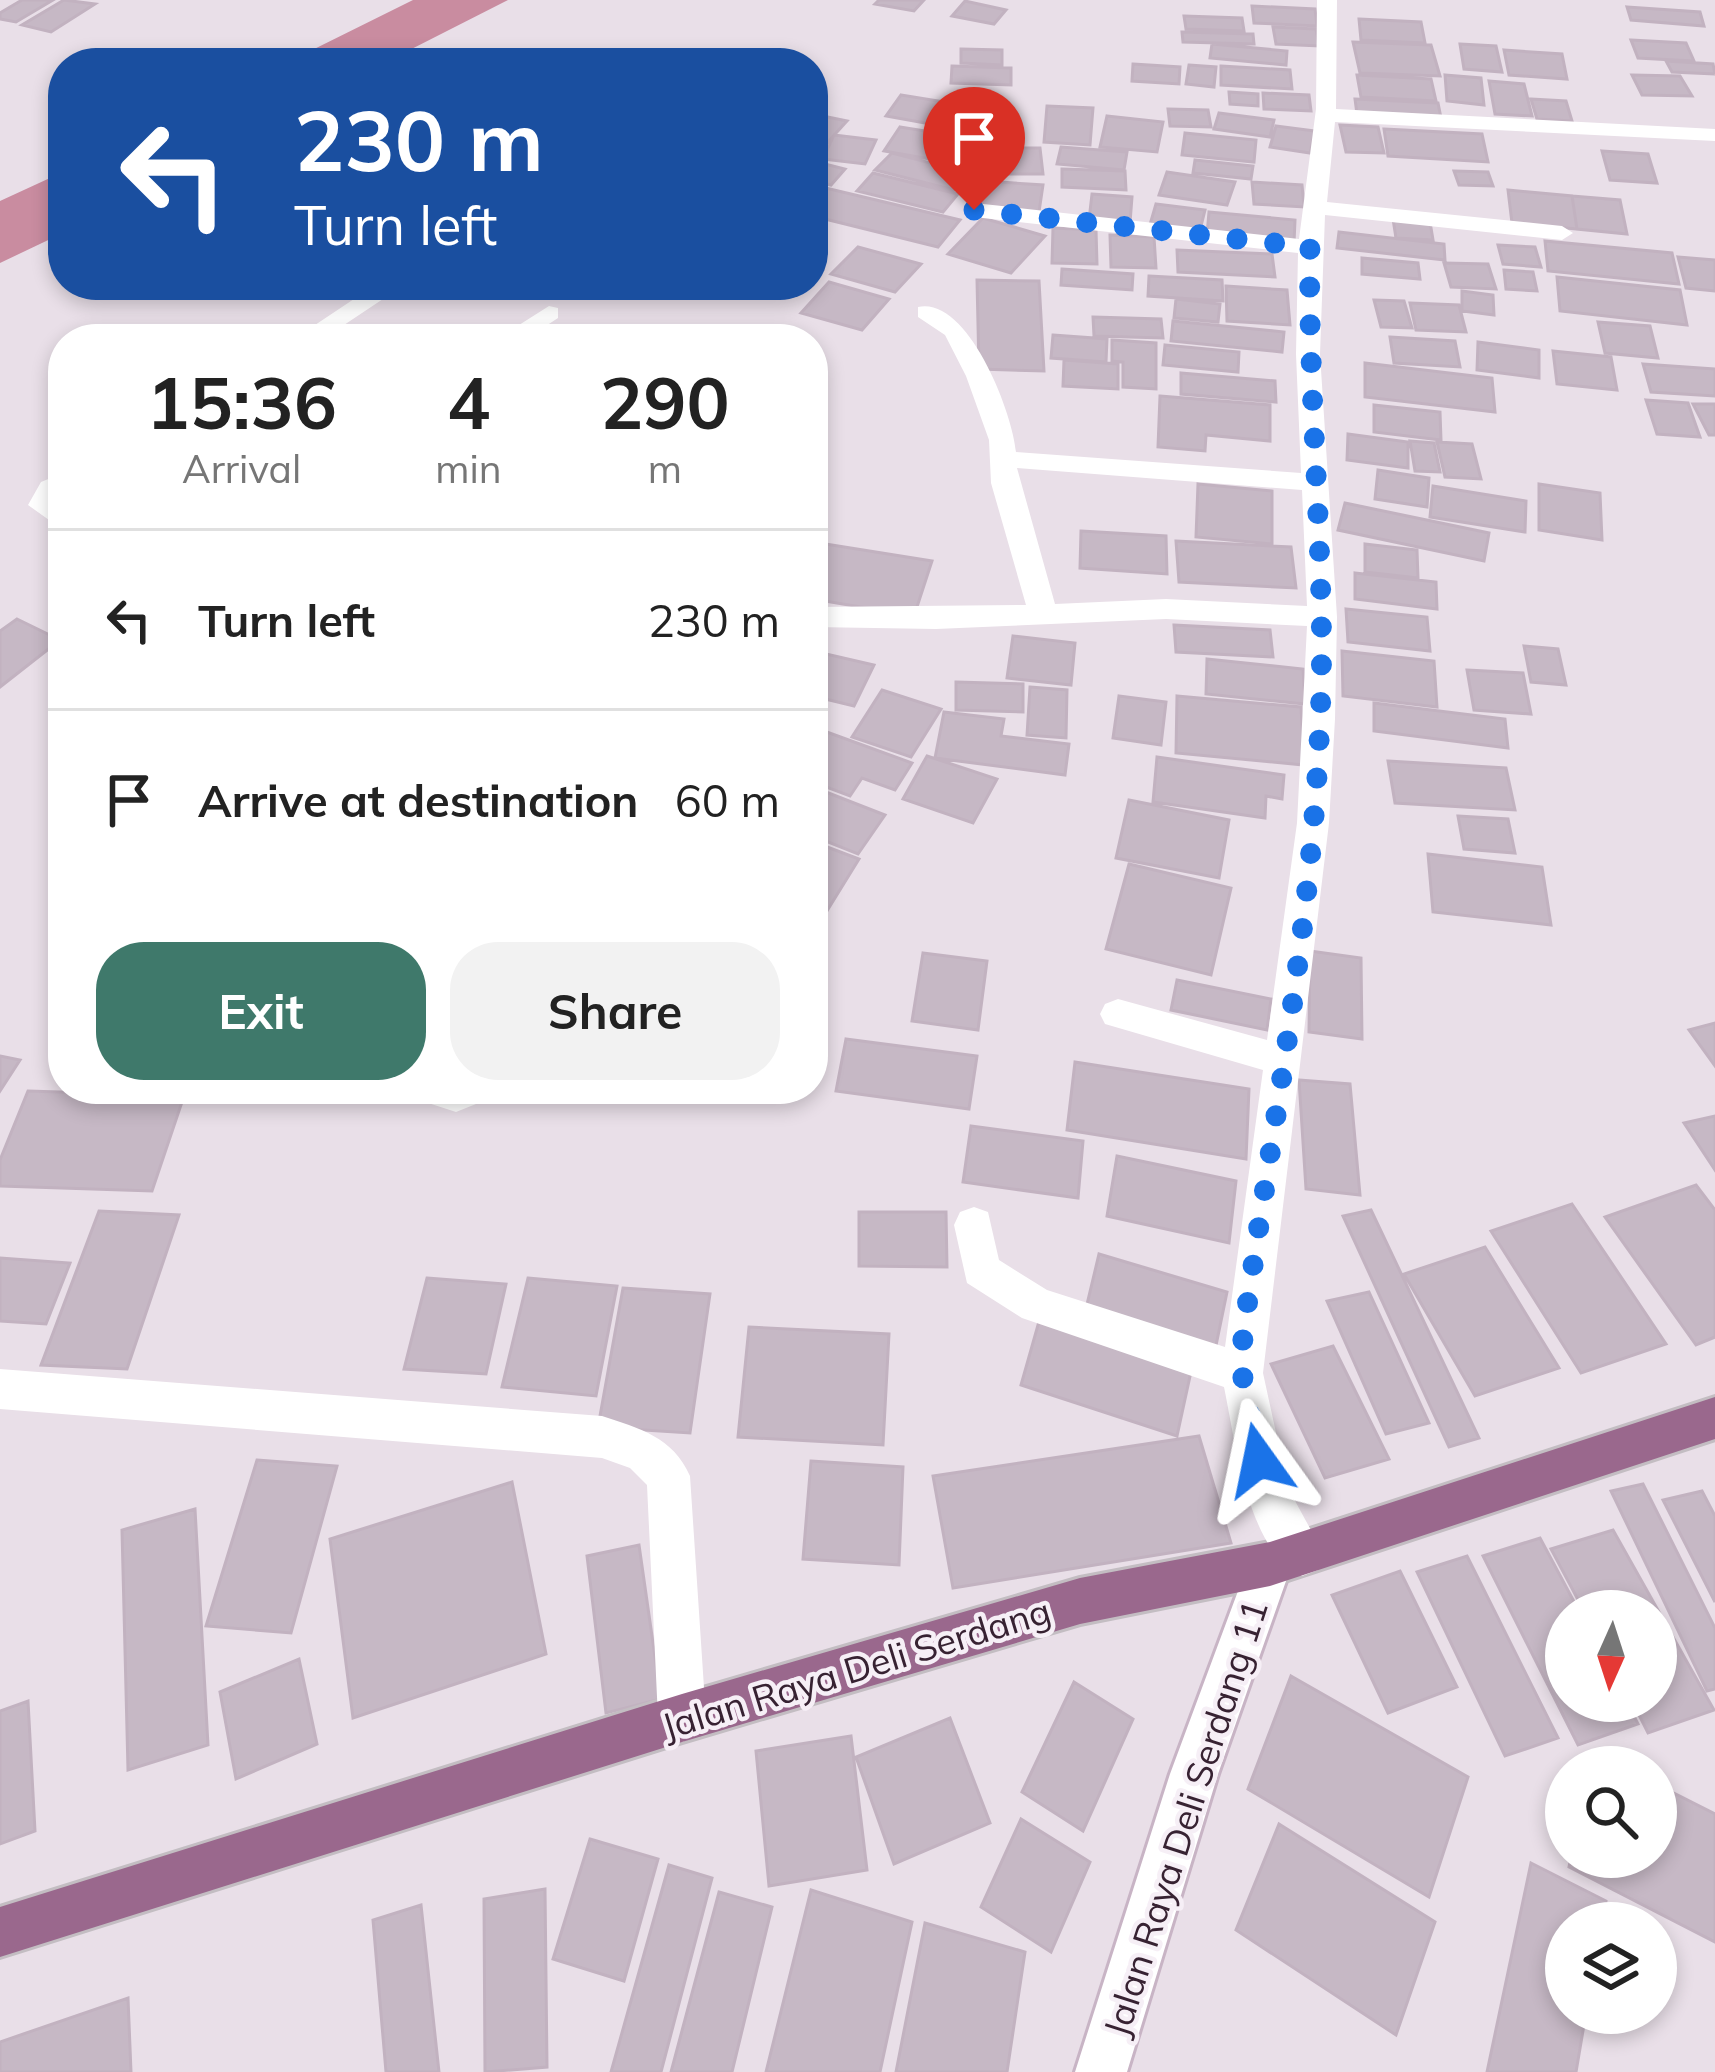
<!DOCTYPE html>
<style>
:root{--surface:#fff;--page:#f2f2f2;--text:#222;--muted:#767676;--line:#e0e0e0;--accent:#3f796b}
body{margin:0;font-family:Mulish,sans-serif;background:var(--page);color:var(--text);height:100vh;display:flex;flex-direction:column;font-size:45px;white-space:nowrap}
*{box-sizing:border-box;margin:0}
p{font-size:39px;color:var(--muted)}
.icon{flex:none;width:66px;height:66px;fill:none;stroke:currentColor;stroke-width:2;stroke-linecap:round;stroke-linejoin:round}
.map{position:relative;flex:1;overflow:hidden}
.sheet{position:absolute;left:48px;top:324px;width:780px;height:780px;display:flex;flex-direction:column;background:var(--surface);border-radius:48px;box-shadow:0 6px 18px #0003}
.sheet>*{flex:none}
.hud{position:absolute;left:48px;top:48px;width:780px;height:252px;border-radius:48px;box-shadow:0 6px 18px #0003;background:#1a4fa0;color:#fff;overflow:hidden}
.needle{width:78px;rotate:183deg}
.controls{position:absolute;left:1545px;top:1590px;display:grid;gap:24px}
.controls a{display:grid;place-items:center;width:132px;height:132px;border-radius:50%;background:var(--surface);box-shadow:0 6px 18px #0003;font-size:60px}
.pin{position:absolute;display:grid;place-items:center;width:102px;height:102px;color:#fff;margin:-123px -51px;border-radius:50% 50% 50% 0;rotate:-45deg;box-shadow:0 0 12px #0007}
.pin .icon{rotate:45deg}
.me{position:absolute;width:132px;margin:-66px;rotate:348deg;stroke-linejoin:round;filter:drop-shadow(0 0 9px #0008)}
.turn{display:flex;align-items:center;gap:42px;height:252px;padding:0 48px;font-size:54px}
.turn .icon{width:156px;height:156px;stroke-width:2.5}
.turn b{display:block;font-size:84px;line-height:102px}
.eta{display:flex;justify-content:space-evenly;align-items:center;height:204px;text-align:center}
.eta b{font-size:72px;font-weight:700;line-height:84px}
.button{display:flex;gap:24px;margin-top:auto;padding:24px 48px}
.button a{flex:1;height:138px;border-radius:48px;background:var(--accent);color:#fff;font-size:48px;font-weight:700;line-height:138px;text-align:center}
.button a+a{background:var(--page);color:var(--text)}
ul{padding:0;list-style:none}
li{display:flex;align-items:center;gap:36px;height:180px;padding:0 48px;border-top:3px solid var(--line)}
li div{flex:1}
li b{display:block;font-size:45px}
li em{font-style:normal}
.map>svg:first-child{display:block}
</style>
<div class="map">
<svg width="1715" height="2072" viewBox="0 0 1715 2072">
<rect width="100%" height="100%" fill="#e9dfe8"/>
<path fill="#c98ca0" d="M413,0H508L384,63H286Z
M63,172V233L0,263V201Z"/>
<path fill="#c6b8c5" stroke="#c2b2c0" stroke-width="3" d="M22,0H53L16,22L0,19V13Z
M64,0L95,4L51,32L22,25Z
M879,0H924L914,11L875,4Z
M965,1L1006,10L994,24L952,16Z
M1252,6L1315,9L1317,26L1254,23Z
M1627,7L1700,12L1704,26L1631,20Z
M1184,16L1242,18L1244,31L1186,29Z
M1359,19L1421,22L1425,43L1361,40Z
M1273,27L1316,29L1319,46L1276,44Z
M1182,32L1253,34L1254,44L1183,42Z
M1631,40L1686,43L1694,61L1638,58Z
M1353,42L1431,45L1440,76L1360,73Z
M1212,44L1287,51L1286,65L1210,58Z
M1460,44L1496,46L1502,72L1464,69Z
M961,49L1002,50V65L961,63Z
M1504,50L1562,54L1567,79L1509,75Z
M1666,61L1713,64L1715,74L1672,72Z
M1133,64L1180,67L1179,84L1132,81Z
M1189,65L1216,67L1214,87L1186,84Z
M952,66L1011,68V85L951,83Z
M1221,66L1290,70L1292,89L1221,85Z
M1357,75L1431,79L1436,101L1361,97Z
M1445,75L1481,78L1484,105L1447,101Z
M1632,75L1680,76L1692,96L1642,95Z
M1489,81L1524,84L1532,116L1495,114Z
M1229,92L1258,94V106L1230,104Z
M1263,93L1309,95L1311,111L1264,109Z
M901,95L945,102L931,124L886,116Z
M1355,99L1438,103L1441,118L1357,114Z
M1531,99L1566,101L1572,121L1537,119Z
M968,102L1008,103L1007,133L967,131Z
M1047,106L1093,108L1090,145L1044,142Z
M1168,109L1208,110L1211,127L1170,126Z
M1219,113L1274,120L1270,137L1214,129Z
M813,114L847,121L816,155L813,154Z
M1107,116L1163,122L1157,152L1100,147Z
M1340,125L1378,127L1384,153L1346,152Z
M1276,126L1315,131L1310,153L1270,147Z
M900,127L963,137L947,162L884,151Z
M1384,129L1482,134L1488,162L1388,156Z
M1185,133L1256,140L1254,162L1182,155Z
M834,135L876,140L865,164L823,159Z
M968,138L1004,143L992,168L955,163Z
M1061,147L1127,152L1124,170L1057,164Z
M1003,148H1040L1043,174H1005Z
M1602,151L1648,154L1657,183L1610,180Z
M892,153L969,173L954,190L875,170Z
M1195,160L1253,166L1251,179L1193,173Z
M813,161L845,169L831,185L813,181Z
M1062,169L1125,171L1126,190L1062,187Z
M1454,171L1488,172L1493,186L1459,185Z
M1167,172L1235,182L1227,205L1159,195Z
M873,173L958,194L943,212L857,191Z
M985,181L1043,185L1039,212L981,208Z
M1252,182L1302,185L1304,207L1254,204Z
M813,185L960,220L938,247L813,216Z
M1508,190L1572,196L1577,229L1512,223Z
M1092,194L1132,197L1130,223L1089,220Z
M1572,196L1620,200L1627,234L1577,229Z
M1156,204L1205,210L1199,234L1149,228Z
M1209,212L1295,220L1294,243L1207,235Z
M983,218L1045,236L1011,273L948,254Z
M1393,219L1430,222L1433,240L1396,238Z
M1053,228L1096,230L1097,264L1052,263Z
M1339,232L1444,244L1445,260L1337,248Z
M1110,235L1154,237L1156,268L1111,267Z
M1545,241L1672,253L1679,284L1548,271Z
M1498,245L1535,247L1541,267L1503,264Z
M858,247L921,264L895,292L831,274Z
M1177,250L1272,254L1275,277L1178,272Z
M1678,257L1715,260V291L1686,288Z
M1362,258L1418,263L1420,279L1362,274Z
M1444,263L1488,264L1496,289L1451,287Z
M1062,269L1133,274L1132,290L1061,285Z
M1504,270L1533,272L1537,291L1506,289Z
M1149,276L1222,280L1223,301L1148,296Z
M1557,277L1680,290L1687,325L1560,311Z
M977,280L1039,281L1044,371L979,369Z
M829,282L889,299L862,330L801,313Z
M1226,286L1287,290L1290,325L1227,321Z
M1462,291L1493,295L1494,315L1462,311Z
M1176,299L1220,304L1218,322L1174,318Z
M1374,300L1404,301L1412,328L1381,327Z
M1410,303L1459,305L1466,332L1416,330Z
M1093,317L1161,319L1163,338L1094,336Z
M1173,321L1284,332L1282,352L1171,341Z
M1598,322L1650,326L1658,358L1605,353Z
M1053,335L1107,339L1106,362L1051,358Z
M1390,337L1455,341L1460,367L1394,363Z
M1112,340L1156,343V389L1123,387V362L1112,361Z
M1478,342L1539,350V378L1477,370Z
M1165,345L1239,352L1238,372L1163,365Z
M1553,351L1611,357L1617,390L1557,384Z
M1064,360L1118,364V389L1063,386Z
M1365,363L1492,378L1495,412L1365,397Z
M1643,364L1715,369V396L1651,392Z
M1181,373L1275,381L1276,402L1181,394Z
M1160,396L1270,405V441L1206,435L1205,451L1158,447Z
M1646,400L1688,403L1700,437L1657,434Z
M1693,404H1715V435H1709Z
M1374,405L1440,412L1441,440L1374,432Z
M1348,434L1408,442V468L1347,460Z
M1410,441L1434,443L1440,472L1415,471Z
M1437,442L1472,444L1481,479L1445,477Z
M1378,470L1429,478L1427,507L1375,499Z
M1198,484L1272,491V544L1196,537Z
M1539,484L1600,493L1602,540L1539,530Z
M1433,486L1526,501L1525,532L1430,517Z
M1345,503L1489,533L1484,561L1338,530Z
M1081,531L1166,536L1167,574L1080,568Z
M1176,541L1291,547L1296,588L1179,582Z
M813,542L932,561L914,616L813,599Z
M1365,544L1417,550L1418,578L1365,572Z
M1355,573L1436,582L1437,609L1355,599Z
M1346,609L1427,617L1430,651L1348,642Z
M17,619L60,640L0,687V631Z
M1174,625L1270,630L1273,657L1176,652Z
M1013,636L1075,643L1071,685L1007,678Z
M1524,646L1558,649L1566,685L1531,682Z
M813,651L874,665L854,706L813,696Z
M1342,651L1434,661L1437,707L1343,696Z
M1207,659L1303,669L1305,704L1206,694Z
M1467,670L1523,673L1531,714L1474,710Z
M956,682L1023,684V712L956,710Z
M1030,687L1067,690L1066,738L1027,735Z
M882,690L941,709L911,757L852,737Z
M1119,696L1166,702L1161,745L1113,738Z
M1177,696L1301,707L1304,765L1176,753Z
M1374,703L1505,719L1508,748L1374,731Z
M944,712L1004,719L1001,736L1069,744L1065,775L935,758Z
M813,727L912,763L895,790L862,778L850,796L813,782Z
M927,756L997,779L973,823L903,799Z
M1157,757L1284,775L1282,799L1266,796L1265,818L1153,802Z
M1388,761L1506,768L1515,810L1395,803Z
M813,787L885,815L858,854L813,836Z
M1129,800L1229,820L1219,878L1116,858Z
M1458,816L1508,819L1515,853L1464,849Z
M814,842L859,859L822,919L813,916Z
M1428,854L1542,867L1551,925L1433,912Z
M1129,864L1231,888L1211,975L1106,949Z
M1310,951L1361,958L1362,1039L1309,1032Z
M923,953L987,961L978,1030L912,1021Z
M1177,980L1271,999L1267,1030L1171,1010Z
M1715,1023V1066L1689,1030Z
M846,1039L977,1056L969,1109L836,1091Z
M0,1056L20,1060L0,1091Z
M1075,1062L1249,1089L1246,1159L1067,1130Z
M1299,1080L1350,1084L1360,1195L1306,1189Z
M28,1091L184,1096L152,1191L0,1186V1160Z
M1715,1116V1170L1684,1123Z
M971,1126L1083,1141L1078,1198L963,1182Z
M1117,1156L1236,1181L1229,1243L1107,1216Z
M1696,1185L1715,1210V1337L1696,1345L1605,1217Z
M1572,1204L1666,1344L1581,1373L1491,1231Z
M1371,1210L1479,1438L1449,1447L1343,1216Z
M99,1211L179,1215L127,1369L41,1365Z
M859,1212H946L947,1267L859,1266Z
M1485,1247L1559,1368L1475,1396L1404,1274Z
M1099,1254L1227,1292L1214,1355L1084,1317Z
M0,1258L70,1263L46,1324L0,1321Z
M427,1278L506,1284L486,1374L404,1369Z
M528,1278L617,1286L596,1396L502,1387Z
M623,1288L710,1294L690,1433L598,1427Z
M1369,1292L1429,1423L1386,1434L1327,1301Z
M1040,1318L1192,1367L1177,1436L1021,1385Z
M749,1327L889,1334L883,1445L738,1437Z
M1333,1346L1389,1459L1325,1478L1271,1364Z
M1199,1436L1231,1543L953,1588L933,1476Z
M257,1460L337,1466L291,1633L206,1626Z
M811,1461L903,1467L899,1565L803,1559Z
M512,1482L546,1654L353,1718L330,1539Z
M1643,1484L1715,1628V1689L1707,1691L1611,1491Z
M1702,1491L1715,1516V1602L1663,1500Z
M195,1509L208,1745L128,1770L122,1530Z
M1613,1530L1714,1710L1648,1733L1632,1701H1656V1611H1584L1551,1549Z
M1540,1538L1579,1611H1566V1701H1626L1638,1724L1578,1745L1483,1556Z
M639,1545L661,1699L606,1713L587,1556Z
M1467,1556L1558,1738L1505,1756L1417,1572Z
M1400,1571L1457,1687L1388,1713L1332,1595Z
M299,1659L317,1744L236,1779L220,1692Z
M1291,1676L1468,1777L1429,1897L1248,1789Z
M1074,1682L1133,1719L1083,1831L1022,1792Z
M28,1701L35,1831L0,1844V1711Z
M950,1718L990,1823L894,1864L856,1757Z
M851,1736L867,1870L769,1886L756,1751Z
M1656,1784L1715,1814V1942L1569,1867L1571,1857H1656Z
M1021,1819L1090,1862L1051,1952L981,1907Z
M1279,1824L1435,1922L1396,2035L1236,1930Z
M590,1839L658,1859L624,1981L553,1959Z
M1531,1863L1606,1901L1602,1923H1566V2013H1586L1576,2072H1487Z
M669,1865L712,1878L661,2072H611Z
M545,1889L547,2067L485,2072L484,1899Z
M811,1890L912,1922L880,2072H766Z
M719,1892L772,1907L732,2072H671Z
M421,1905L439,2072H386L373,1920Z
M925,1923L1025,1952L1007,2072H896Z
M128,1998L131,2072H0V2042Z"/>
<g fill="none" stroke-linecap="round" stroke-linejoin="round">
<g stroke="#c8b4c5" stroke-width="6">
<path id="secondary" d="M1270,1542L1286,1548L1292,1564L1218,1774L1127,2072H1075L1170,1774L1254,1548Z"/>
</g>
<g stroke="#c3bdc2" stroke-width="6">
<path id="primary" d="M1715,1397V1439L1270,1586L1080,1624L682,1742L0,1957V1907L682,1694L1080,1578L1270,1542Z"/>
</g>
<path fill="#fff" fill-rule="evenodd" d="M1317,0H1337L1336,109L1715,129V141L1335,122L1327,202L1562,226L1573,233L1562,240L1325,215L1320,354L1337,617L1335,719L1329,823L1263,1373L1288,1488L1324,1554L1318,1570L1302,1576C1248,1554 1235,1439 1224,1387L1022,1318L967,1283L954,1225L960,1212L974,1207L988,1212L999,1260L1047,1290L1225,1347L1263,1070L1105,1024L1100,1014L1105,1004L1118,999L1267,1040L1297,823L1307,626L1166,619L936,629L813,627V607L1026,605L991,483L989,440L966,376L945,335L918,317V307C968,296 1013,413 1016,452L1301,473L1296,354L1298,253L974,217L963,210L974,203L1299,239L1316,109ZM1017,468L1302,490L1307,606L1166,599L1055,604Z
M375,285H404L323,339H294Z
M549,306L558,308V318L526,339H497Z
M63,473V493L57,503L63,507V530L28,505L41,482Z
M414,1089H491L486,1100L456,1112L419,1100Z
M0,1369L602,1416C639,1428 673,1437 690,1476L706,1718L699,1735L682,1742L665,1735L658,1718L647,1485L630,1468L602,1458L0,1409Z"/>
<use href="#secondary" fill="#fff" fill-rule="evenodd"/>
<use href="#primary" fill="#9a688d" fill-rule="evenodd"/>
</g>
<g fill="none" stroke-linecap="round" stroke-linejoin="round">
<path stroke="#1a73e8" stroke-width="21" stroke-dasharray="0 37.8" d="M974,210L1310,247C1307,405 1327,562 1320,720C1312,926 1271,1132 1243,1335L1242,1373L1259,1460"/>
</g>
<g text-anchor="middle" dominant-baseline="central" stroke-width="9" stroke-linejoin="round" paint-order="stroke">
<g font-size="36" fill="#372232" stroke="#f6eff6">
<text transform="translate(856 1668) rotate(-17)">Jalan Raya Deli Serdang</text>
<text transform="translate(1185 1818) rotate(-72)">Jalan Raya Deli Serdang 11</text>
</g>
</g>
</svg>
<div class="controls">
<a><svg class="needle" viewBox="-14 -14 28 28"><path d="M0-13l5 13h-10z" fill="#e53935"/><path d="M0 13l5-13h-10z" fill="#767676"/></svg></a>
<a><svg class="icon" aria-label="search" viewBox="0 0 24 24"><circle cx="10" cy="10" r="6"/><path d="M15 15l6 6"/></svg></a>
<a><svg class="icon" aria-label="layers" viewBox="0 0 24 24"><path d="M12 4l9 5-9 5-9-5zM3 14l9 5 9-5"/></svg></a>
</div>
<div class="pin" style="left:974px;top:210px;background:#d93025"><svg class="icon" aria-label="arrive" viewBox="0 0 24 24"><path d="M6 21V4h12l-3 4 3 4H6"/></svg></div>
<svg class="me" style="left:1259px;top:1460px" viewBox="-20 -20 40 40"><path d="M0-17L14 15 0 8-14 15z" fill="#1a73e8" stroke="#fff" stroke-width="4"/></svg>
<div class="hud">
<div class="turn"><svg class="icon" aria-label="left" viewBox="0 0 24 24"><path d="M17 20v-9H6M10 6l-5 5 5 5"/></svg><div><b>230 m</b>Turn left</div></div>
</div>
<section class="sheet">
<div class="eta">
<div><b>15:36</b><p>Arrival</p></div>
<div><b>4</b><p>min</p></div>
<div><b>290</b><p>m</p></div>
</div>
<ul>
<li><svg class="icon" aria-label="left" viewBox="0 0 24 24"><path d="M17 20v-9H6M10 6l-5 5 5 5"/></svg><div><b>Turn left</b></div><em>230 m</em></li>
<li><svg class="icon" aria-label="arrive" viewBox="0 0 24 24"><path d="M6 21V4h12l-3 4 3 4H6"/></svg><div><b>Arrive at destination</b></div><em>60 m</em></li>
</ul>
<div class="button"><a>Exit</a><a>Share</a></div>
</section>
</div>
